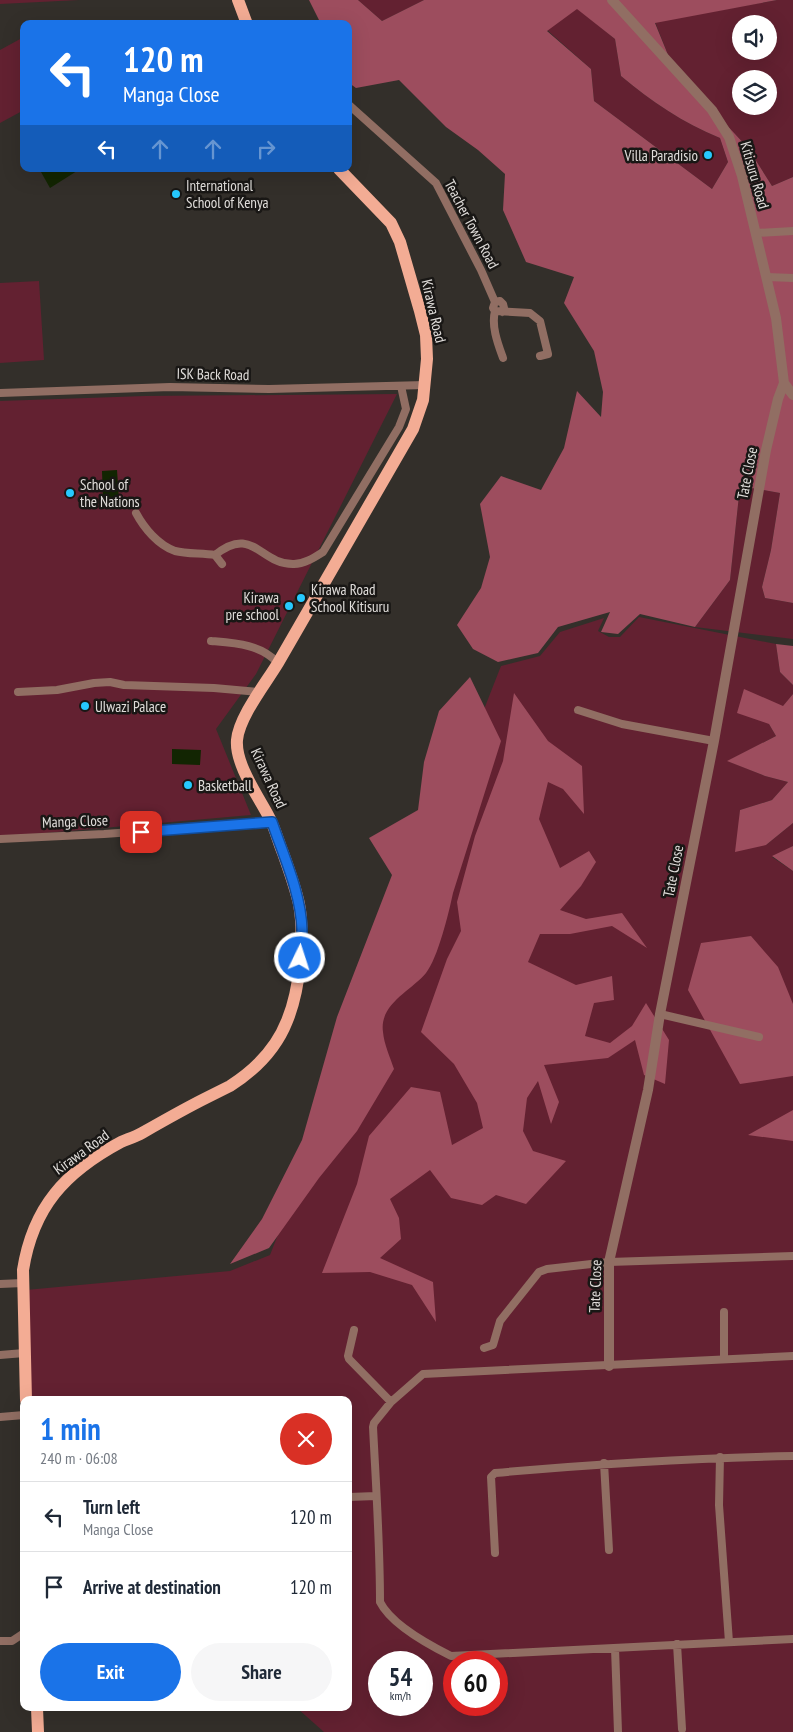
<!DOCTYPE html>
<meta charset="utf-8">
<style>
:root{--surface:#fff;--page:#f6f6f7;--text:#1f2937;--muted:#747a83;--line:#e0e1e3;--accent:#1a73e8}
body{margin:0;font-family:"PT Sans Narrow",sans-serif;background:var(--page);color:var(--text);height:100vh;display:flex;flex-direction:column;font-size:19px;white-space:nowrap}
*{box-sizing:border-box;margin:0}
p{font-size:16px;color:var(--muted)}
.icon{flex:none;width:28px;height:28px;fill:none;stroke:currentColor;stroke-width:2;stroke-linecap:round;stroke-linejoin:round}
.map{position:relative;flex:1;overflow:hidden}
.side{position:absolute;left:20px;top:1396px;width:332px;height:315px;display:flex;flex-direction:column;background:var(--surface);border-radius:10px;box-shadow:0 5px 20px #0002}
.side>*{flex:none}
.banner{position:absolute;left:20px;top:20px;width:332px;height:152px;border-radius:10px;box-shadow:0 5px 20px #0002;background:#1a73e8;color:#fff;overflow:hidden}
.controls{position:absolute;left:732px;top:15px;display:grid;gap:10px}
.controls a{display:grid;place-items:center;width:45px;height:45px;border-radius:50%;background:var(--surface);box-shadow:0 5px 20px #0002;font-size:25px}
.speed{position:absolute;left:368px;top:1651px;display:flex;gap:10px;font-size:25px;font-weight:700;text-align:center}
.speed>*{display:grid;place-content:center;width:65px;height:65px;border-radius:50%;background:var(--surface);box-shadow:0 5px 20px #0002;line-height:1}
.speed small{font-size:12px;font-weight:400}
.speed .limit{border:8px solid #d22;background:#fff;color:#111}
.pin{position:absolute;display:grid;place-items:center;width:42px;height:42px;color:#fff;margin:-21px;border-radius:10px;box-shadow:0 2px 8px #0006}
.me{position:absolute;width:55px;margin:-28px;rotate:4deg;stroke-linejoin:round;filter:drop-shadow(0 0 4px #0008)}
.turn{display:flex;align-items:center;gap:18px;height:105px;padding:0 20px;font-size:22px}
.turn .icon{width:65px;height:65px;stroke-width:2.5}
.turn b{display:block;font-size:35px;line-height:42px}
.lanes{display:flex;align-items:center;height:48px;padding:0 20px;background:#0003;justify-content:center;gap:25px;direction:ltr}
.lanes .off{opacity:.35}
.round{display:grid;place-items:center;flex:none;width:52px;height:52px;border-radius:26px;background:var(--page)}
.headline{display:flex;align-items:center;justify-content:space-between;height:85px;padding:0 20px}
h1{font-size:30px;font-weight:800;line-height:38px;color:var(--accent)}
.primary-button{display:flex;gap:10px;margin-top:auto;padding:10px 20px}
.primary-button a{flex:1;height:58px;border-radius:30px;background:var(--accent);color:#fff;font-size:20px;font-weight:800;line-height:58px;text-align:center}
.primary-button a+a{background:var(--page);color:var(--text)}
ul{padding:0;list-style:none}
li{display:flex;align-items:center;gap:15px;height:70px;padding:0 20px;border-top:1px solid var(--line)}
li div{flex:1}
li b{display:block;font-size:19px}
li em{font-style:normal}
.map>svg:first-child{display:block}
</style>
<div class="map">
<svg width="793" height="1732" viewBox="0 0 793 1732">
<rect width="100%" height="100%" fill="#332f2a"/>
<path fill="#632131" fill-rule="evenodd" d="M0,0H79L0,4Z
M358,0H424L382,21Z
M777,0H793V177L772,186L748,148L673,67L655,22ZM741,24H769V51H741ZM741,79H769V106H741Z
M577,8L615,39L621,76C651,101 683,123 720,138L728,162L712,189L594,101L591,69L547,30Z
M22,38L24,40V110L0,123V50Z
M39,281L44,360L0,363V283Z
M397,394L256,674L216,729L251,815L0,837V401L145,396Z
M740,486L780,493L771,550L762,587L765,598L793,603V639L695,627L730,580Z
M639,617L776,644L780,672L793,685V694L769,724L776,736L728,761L765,776L788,782L772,800L740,810L739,827L766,845L793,823V846L772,857L793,871V1732H324L297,1708H349V1400H30L26,1290L230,1271L270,1255L501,666L540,656L560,632L604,618L598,631L609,637H620ZM379,1662H421V1705H379ZM454,1662H496V1705H454Z"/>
<path fill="#9d4d5e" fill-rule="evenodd" d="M309,0H358L382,21L424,0H777L655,23L673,67L748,148L772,186L793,177V603L765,598L762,587L771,550L780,493L740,486L730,580L695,627L640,614L618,634L601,632L610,612L558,627L538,653L498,662L473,649L457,625L481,588L490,557L480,504L501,476L541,490L564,448L577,391L601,417L603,392L594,351L564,303L574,277L526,262L503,210L505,174L478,150L446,127L399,80L356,88L349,83V24H321ZM577,9L615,39L621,76C651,101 683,123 720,138L728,162L712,189L594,101L591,69L547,31Z
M776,644L793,646V685L780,672Z
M470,677L501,741L453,893C449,912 438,958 426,973C411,991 379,1004 383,1032C384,1044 390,1057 394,1069L357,1131L319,1178L269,1248L230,1264L262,1219L302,1140L337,1017L392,875L369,838L418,810L424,762L439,711Z
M744,689L783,706L793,694V823L766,845L735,852L740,810L772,800L788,782L765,776L727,761L776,736L769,724L737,713Z
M514,693L548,741L582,766L584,814L563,789L548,782L539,819L560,868L589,851L596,862L581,886L560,910L586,919L622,913L647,948L612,926L570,934H540L528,962L576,985L612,976L614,1000L594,1003L585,1036L610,1043L632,1026L646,1003L669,1040L665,1084L644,1075L635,1040L608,1058L544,1065L559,1102L551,1124L538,1081L527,1098L523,1131L533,1151L566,1161L526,1204L496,1195L482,1205L451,1198L430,1170L390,1199L399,1218L401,1239L380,1258L433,1282L436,1322L412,1285L370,1272L322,1273L357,1184L369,1136L411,1087L440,1092L452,1145L483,1128L477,1103L454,1064L421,1032L447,959L461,931L457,902L475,836L503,761Z
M793,846V871L772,856Z
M751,936L778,967L793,1004V1076L740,1084L688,990L701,943Z
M793,1110V1141L748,1135Z"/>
<path fill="#122502" d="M46,169H76L77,171L50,188L41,172Z
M117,470L119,499L103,500L102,471Z
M172,749L201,750L200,765L172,764Z"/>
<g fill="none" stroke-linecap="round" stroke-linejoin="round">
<path stroke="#916e63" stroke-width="8" d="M349,105L436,183L481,270L495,302
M756,233L793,231
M767,277L793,278
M495,311C491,326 498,344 503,358
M502,312L504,308L503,304L500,301L495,302L493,308L495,311L530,313L540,321L548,354L540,356
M0,393L170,387L269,389L425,385
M136,513C144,528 158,545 175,551C187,554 202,553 215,555L222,564
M215,555C253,524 260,565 294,564C305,564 315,557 323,552L399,427L406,409L401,386
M211,641C235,643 260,644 278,663
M18,692L57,690L94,683L110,682L124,685L214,688L259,692
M578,710L622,724L714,741
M0,839L104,834L272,822
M660,1014L759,1037
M0,1284L23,1283
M354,1330L348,1356L349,1359L391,1402
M484,1348L493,1345L500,1321L539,1272L547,1269L609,1262L793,1256
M0,1355L24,1353
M793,1356L423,1374L391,1402L374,1423L373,1427C376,1486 380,1544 380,1602C391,1624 429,1645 451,1656L793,1639
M724,1359V1312
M0,1417L24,1415
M720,1457L719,1505L729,1642
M604,1463L609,1550
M349,1497L376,1496
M495,1553L491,1477L495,1473C595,1464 693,1458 793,1456
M0,1641H12L24,1633
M677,1644L682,1729
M615,1648L618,1732"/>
<path stroke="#916e63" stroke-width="10" d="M612,0L712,110L729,137L742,176L776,318L784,383L793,395
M609,1366V1262L648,1090L660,1014L714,741L766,450L778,399L784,383"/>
<path stroke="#f3ac94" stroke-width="12" d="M238,0L247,24
M26,1400L23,1270C33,1207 65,1172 121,1142C128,1139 135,1137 142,1133C163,1121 184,1109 206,1098C214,1094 222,1090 230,1086C255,1070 276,1049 287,1021C300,990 305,937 299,904C295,886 289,870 283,853C278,841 275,828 269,817C258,796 235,764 237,740C239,717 266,683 278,663L413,429L423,400L427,359L426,335L420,311L400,242L391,223L339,169
M37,1708L38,1732"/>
</g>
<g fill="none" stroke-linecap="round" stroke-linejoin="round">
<g stroke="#114b97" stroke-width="12">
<path id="route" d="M141,832L272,822C284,857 301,893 302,930C302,939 301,949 300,958"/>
</g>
<use href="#route" stroke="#1a73e8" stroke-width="9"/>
</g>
<g fill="#26c9fe" stroke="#191715" stroke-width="2">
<circle cx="708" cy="155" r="5"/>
<circle cx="176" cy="194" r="5"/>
<circle cx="70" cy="493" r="5"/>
<circle cx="301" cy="598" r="5"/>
<circle cx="289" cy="606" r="5"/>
<circle cx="85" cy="706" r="5"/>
<circle cx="188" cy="785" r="5"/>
</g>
<g text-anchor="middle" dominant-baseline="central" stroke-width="5" stroke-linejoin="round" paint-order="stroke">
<g font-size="15" fill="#e0ddda" stroke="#191715" text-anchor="start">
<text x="698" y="155" text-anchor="end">Villa Paradisio</text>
<text x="186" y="185">International<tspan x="186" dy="17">School of Kenya</tspan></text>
<text x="80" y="484">School of<tspan x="80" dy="17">the Nations</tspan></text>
<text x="311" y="589">Kirawa Road<tspan x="311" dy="17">School Kitisuru</tspan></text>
<text x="279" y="597" text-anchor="end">Kirawa<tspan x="279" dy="17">pre school</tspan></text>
<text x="95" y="706">Ulwazi Palace</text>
<text x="198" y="785">Basketball</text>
</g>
<g font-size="15" fill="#e0ddda" stroke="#191715">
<text transform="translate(755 175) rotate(74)">Kitisuru Road</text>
<text transform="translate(472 224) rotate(62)">Teacher Town Road</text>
<text transform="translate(434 311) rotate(77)">Kirawa Road</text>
<text transform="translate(213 374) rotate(1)">ISK Back Road</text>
<text transform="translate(747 473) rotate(-79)">Tate Close</text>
<text transform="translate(269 778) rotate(65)">Kirawa Road</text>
<text transform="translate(75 821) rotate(-2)">Manga Close</text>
<text transform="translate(673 871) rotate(-79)">Tate Close</text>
<text transform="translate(81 1152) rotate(-36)">Kirawa Road</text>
<text transform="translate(595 1286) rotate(-88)">Tate Close</text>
</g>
</g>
</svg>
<div class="controls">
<a><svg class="icon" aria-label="sound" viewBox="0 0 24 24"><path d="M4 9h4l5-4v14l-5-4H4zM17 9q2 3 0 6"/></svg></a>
<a><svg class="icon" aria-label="layers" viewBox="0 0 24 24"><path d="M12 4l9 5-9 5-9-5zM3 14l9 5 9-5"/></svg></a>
</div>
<div class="speed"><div>54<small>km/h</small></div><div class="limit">60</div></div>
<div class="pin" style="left:141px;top:832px;background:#d93025"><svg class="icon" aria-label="arrive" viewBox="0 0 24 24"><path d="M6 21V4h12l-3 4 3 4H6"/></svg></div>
<svg class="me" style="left:300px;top:958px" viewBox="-20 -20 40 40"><circle r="17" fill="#1a73e8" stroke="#fff" stroke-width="3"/><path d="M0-11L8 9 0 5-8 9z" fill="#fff"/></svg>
<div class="banner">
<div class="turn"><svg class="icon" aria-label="left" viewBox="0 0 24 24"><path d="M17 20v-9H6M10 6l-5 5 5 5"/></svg><div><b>120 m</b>Manga Close</div></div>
<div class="lanes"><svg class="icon" aria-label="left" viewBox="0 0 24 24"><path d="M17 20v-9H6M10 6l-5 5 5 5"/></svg><svg class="icon off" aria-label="ahead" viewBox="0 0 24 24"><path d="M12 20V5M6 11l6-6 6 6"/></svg><svg class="icon off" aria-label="ahead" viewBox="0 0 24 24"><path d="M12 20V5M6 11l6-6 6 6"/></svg><svg class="icon off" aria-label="right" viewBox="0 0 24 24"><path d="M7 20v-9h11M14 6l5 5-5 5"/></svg></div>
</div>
<section class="side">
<div class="headline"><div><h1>1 min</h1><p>240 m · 06:08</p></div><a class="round" style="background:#d93025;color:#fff"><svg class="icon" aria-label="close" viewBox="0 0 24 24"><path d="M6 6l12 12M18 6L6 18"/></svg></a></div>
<ul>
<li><svg class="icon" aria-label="left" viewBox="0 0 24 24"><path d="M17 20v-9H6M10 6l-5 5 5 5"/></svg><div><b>Turn left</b><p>Manga Close</p></div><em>120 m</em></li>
<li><svg class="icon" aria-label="arrive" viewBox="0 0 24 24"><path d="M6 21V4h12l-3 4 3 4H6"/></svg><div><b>Arrive at destination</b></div><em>120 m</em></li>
</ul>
<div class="primary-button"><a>Exit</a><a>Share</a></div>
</section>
</div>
